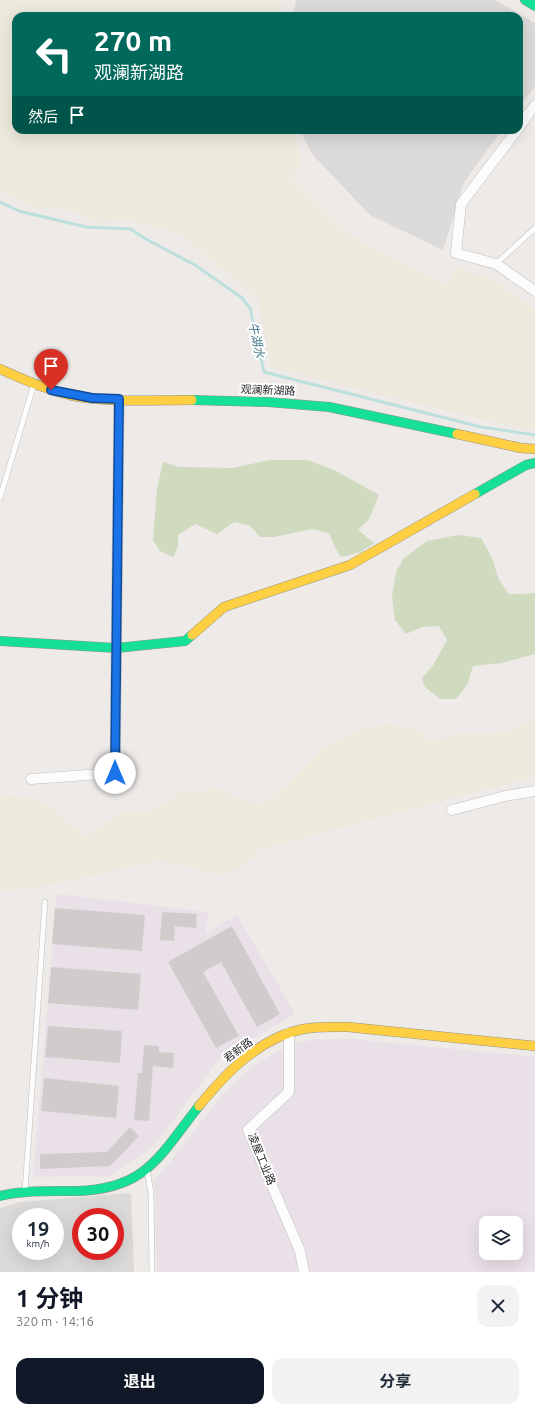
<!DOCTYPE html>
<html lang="zh">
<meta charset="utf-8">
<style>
:root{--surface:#fff;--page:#f2f2f3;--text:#1f2937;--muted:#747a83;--accent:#111827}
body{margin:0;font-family:Ubuntu,"Noto Sans SC",sans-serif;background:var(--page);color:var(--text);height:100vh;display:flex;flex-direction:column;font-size:15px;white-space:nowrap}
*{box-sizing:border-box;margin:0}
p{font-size:13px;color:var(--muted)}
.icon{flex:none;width:22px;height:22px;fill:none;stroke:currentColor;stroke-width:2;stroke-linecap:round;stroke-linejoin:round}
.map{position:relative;height:1272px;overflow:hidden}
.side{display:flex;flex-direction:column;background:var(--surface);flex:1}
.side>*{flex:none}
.top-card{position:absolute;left:12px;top:12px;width:511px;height:122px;border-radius:12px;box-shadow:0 4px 16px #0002;background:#00695c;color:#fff;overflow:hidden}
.fabs{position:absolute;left:479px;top:1216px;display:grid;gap:8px}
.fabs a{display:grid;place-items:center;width:44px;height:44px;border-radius:8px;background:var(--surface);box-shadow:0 4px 16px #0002;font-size:20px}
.speed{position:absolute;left:12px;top:1208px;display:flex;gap:8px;font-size:20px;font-weight:700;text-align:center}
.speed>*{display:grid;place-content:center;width:52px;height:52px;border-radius:50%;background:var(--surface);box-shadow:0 4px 16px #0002;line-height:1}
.speed small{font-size:10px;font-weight:400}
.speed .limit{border:6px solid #d22;background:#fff;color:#111}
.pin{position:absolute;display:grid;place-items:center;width:34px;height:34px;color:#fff;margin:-41px -17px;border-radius:50% 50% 50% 0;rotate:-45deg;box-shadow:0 0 4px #0007}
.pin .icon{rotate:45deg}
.me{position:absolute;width:44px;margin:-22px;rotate:0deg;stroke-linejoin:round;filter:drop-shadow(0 0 3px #0008)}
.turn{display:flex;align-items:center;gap:14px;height:84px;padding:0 16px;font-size:18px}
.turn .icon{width:52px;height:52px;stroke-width:2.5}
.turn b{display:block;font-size:28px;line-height:34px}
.then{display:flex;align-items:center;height:38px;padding:0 16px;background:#0003;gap:8px;font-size:15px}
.round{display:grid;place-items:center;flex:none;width:42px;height:42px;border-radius:12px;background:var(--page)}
.summary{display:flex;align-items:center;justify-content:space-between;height:68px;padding:0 16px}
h1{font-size:24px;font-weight:700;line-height:30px;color:var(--accent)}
.cta{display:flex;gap:8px;margin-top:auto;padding:8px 16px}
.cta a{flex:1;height:46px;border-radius:12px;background:var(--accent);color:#fff;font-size:16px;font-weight:700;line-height:46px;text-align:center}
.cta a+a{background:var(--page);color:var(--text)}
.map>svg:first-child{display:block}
</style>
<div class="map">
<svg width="535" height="1272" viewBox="0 0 535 1272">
<rect width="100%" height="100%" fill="#edeae8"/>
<path fill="#dcdad9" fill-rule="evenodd" d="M296,0H495L535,23V86L519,107V16H293Z
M300,130H502L464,182L443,250L370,215L313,155Z
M131,1193L134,1272H0V1208L20,1202ZM21,1217H55V1251H21ZM81,1217H115V1251H81Z"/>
<path fill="#eae0e8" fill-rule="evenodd" d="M57,894L209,912L205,934L237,915L295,1014L219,1059L154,1146L109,1176L33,1177Z
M317,1039H351L535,1057V1271L487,1272H157L154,1179L171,1161L218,1100L234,1083L253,1066L271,1055L293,1044ZM486,1223H516V1253H486Z"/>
<path fill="#ede9dc" d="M0,0H280L281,16H16V130H291L303,161L291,177L348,234L444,284L459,268L491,279L535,309V429L516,427L476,418L271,367L258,299L180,234L129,220L100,223L66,209L37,208L0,190Z
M535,718V776L258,850L252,859L235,871L218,875L190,867L158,861L35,888L6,891L0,889V795L35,799L51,807L66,822L88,837L123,810L135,814L158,808L181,792L191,793L216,788L244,801L260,803L275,795L321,751L346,735L366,728L390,724L422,731L429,741L461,734L503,733Z"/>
<path fill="#cfdabe" d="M269,460H308L336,471L379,495L369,519L358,530L374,543L361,552L341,557L336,549L329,533L312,529L274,537H260L250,526L234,522L217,534L195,524L178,535V547L173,557L160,551L153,540L157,489L163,462L179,467L233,468Z
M458,535L481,538L492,558L499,580L509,594H523L535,593V654L502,663L473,666L467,685L456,699H440L424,686L422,678L432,667L447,640L439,626L422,627L406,634L395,620L392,597L396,572L404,558L427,541Z"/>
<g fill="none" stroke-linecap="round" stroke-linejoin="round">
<path stroke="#bde0df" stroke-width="3" d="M0,202L19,211L86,227L131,229L144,238L195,265L242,298L250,308L264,372L481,427L535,435"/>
</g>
<path fill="#d0cccb" d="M55,908L145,915L142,951L52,944Z
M162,912L197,914L196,928L175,926L174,941L160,940Z
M232,926L280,1014L257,1027L221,962L203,972L239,1036L216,1048L168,962Z
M51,967L141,974L138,1010L48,1003Z
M48,1026L122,1031L120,1063L45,1057Z
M144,1045L159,1046V1052L174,1053L173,1068L153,1066L149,1121L134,1120L138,1073H142Z
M44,1078L119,1086L116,1118L41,1111Z
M130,1127L139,1136L110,1166L40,1169V1154L107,1152Z"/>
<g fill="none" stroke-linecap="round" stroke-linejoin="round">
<g stroke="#c0bfbe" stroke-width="6">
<path id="lane" d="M496,264L535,228
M0,498L34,384
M147,1171L151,1192L152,1272
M25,1191L45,902"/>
</g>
<g stroke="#c0bfbe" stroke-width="11">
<path id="street" d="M519,127L535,105
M517,130L461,204L456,253L496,264L535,291
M31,779L115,773L119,399
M452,810L505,796L535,791
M289,1033V1092L248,1130L300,1251L304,1272"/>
</g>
<g stroke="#979381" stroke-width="10">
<path id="fast" d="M525,0L535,6
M192,400L268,402L329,407L457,434
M475,494L526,465L535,463
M0,641L116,648L185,641L192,635
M0,1196C25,1190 51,1191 77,1191C147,1189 160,1155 199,1106"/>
</g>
<g stroke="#979381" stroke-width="10">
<path id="slow" d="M0,369C22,379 45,389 69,395C107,403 153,400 192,400
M457,434L521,448L535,449
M192,635L224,607L350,565L475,494
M199,1106C226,1073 259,1038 303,1029C318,1026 333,1027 348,1027L535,1046"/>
</g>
<use href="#lane" stroke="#fcfcfc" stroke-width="5"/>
<use href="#street" stroke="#fcfcfc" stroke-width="10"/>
<use href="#fast" stroke="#16e098" stroke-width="9"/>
<use href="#slow" stroke="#ffcf43" stroke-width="9"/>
</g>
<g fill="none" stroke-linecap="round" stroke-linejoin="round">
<g stroke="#114b97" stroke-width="10">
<path id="route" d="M51,390L92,398L119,399L115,773"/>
</g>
<use href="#route" stroke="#1a73e8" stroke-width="7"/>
</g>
<g text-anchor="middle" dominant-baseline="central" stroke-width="4" stroke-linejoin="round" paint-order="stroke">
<g font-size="11" fill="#1f1f1f" stroke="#fff">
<text transform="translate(268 390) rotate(2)">观澜新湖路</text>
<text transform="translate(238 1050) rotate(-37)">君新路</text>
<text transform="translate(262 1159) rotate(68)">凌屋工业路</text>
</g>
<g font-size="12" font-style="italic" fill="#43788c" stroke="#fff">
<text transform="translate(257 340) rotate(78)">牛湖水</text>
</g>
</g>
</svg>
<div class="fabs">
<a><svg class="icon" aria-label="layers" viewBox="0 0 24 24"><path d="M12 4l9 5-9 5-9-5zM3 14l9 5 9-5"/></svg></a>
</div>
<div class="speed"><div>19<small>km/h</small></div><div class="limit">30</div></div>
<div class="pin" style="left:51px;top:390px;background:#d93025"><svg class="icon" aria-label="arrive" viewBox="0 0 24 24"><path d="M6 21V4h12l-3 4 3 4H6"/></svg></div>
<svg class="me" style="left:115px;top:773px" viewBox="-20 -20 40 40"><circle r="19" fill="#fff"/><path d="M0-13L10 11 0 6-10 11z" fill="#1a73e8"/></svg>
<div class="top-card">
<div class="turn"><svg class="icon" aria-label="left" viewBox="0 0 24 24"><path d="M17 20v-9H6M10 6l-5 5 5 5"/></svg><div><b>270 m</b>观澜新湖路</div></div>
<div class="then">然后<svg class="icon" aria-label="arrive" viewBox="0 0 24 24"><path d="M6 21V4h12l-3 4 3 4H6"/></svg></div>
</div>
</div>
<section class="side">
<div class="summary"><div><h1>1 分钟</h1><p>320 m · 14:16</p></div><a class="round"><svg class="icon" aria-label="close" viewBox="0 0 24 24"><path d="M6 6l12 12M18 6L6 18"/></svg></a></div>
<div class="cta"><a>退出</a><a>分享</a></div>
</section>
